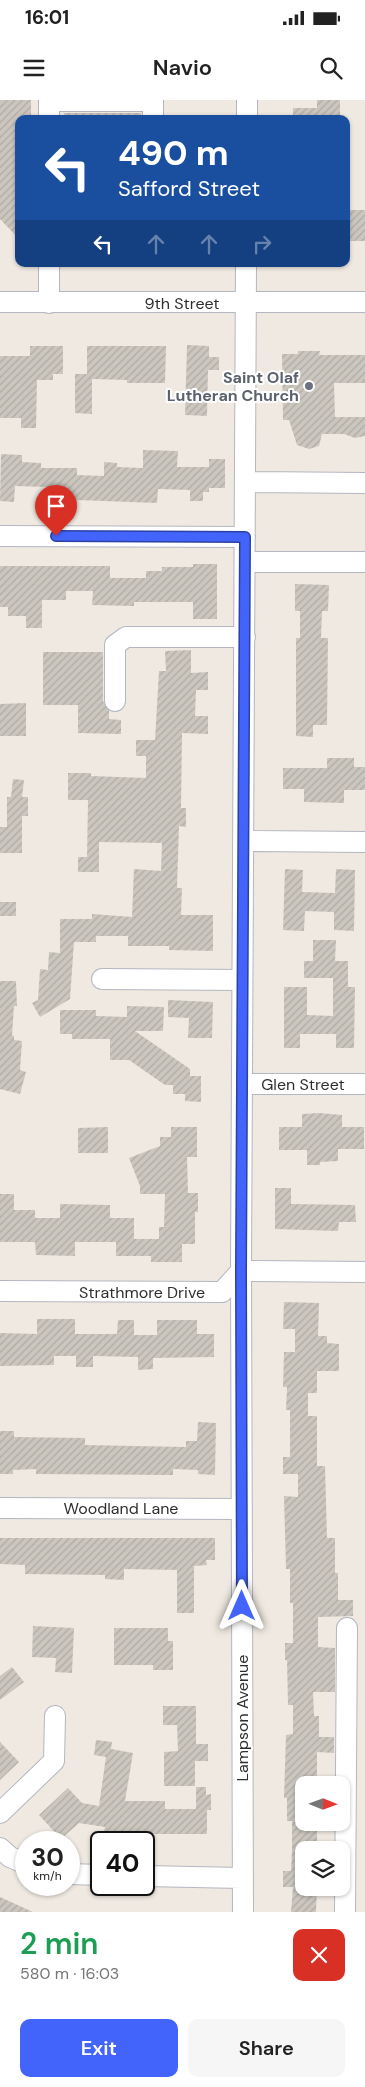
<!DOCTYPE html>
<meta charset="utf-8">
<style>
:root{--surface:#fff;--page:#f6f6f6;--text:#222;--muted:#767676;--accent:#4264fb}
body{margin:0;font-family:"DM Sans",sans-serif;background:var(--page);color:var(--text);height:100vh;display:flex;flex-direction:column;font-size:19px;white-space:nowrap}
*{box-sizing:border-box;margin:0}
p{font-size:16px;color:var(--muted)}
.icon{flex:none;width:28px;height:28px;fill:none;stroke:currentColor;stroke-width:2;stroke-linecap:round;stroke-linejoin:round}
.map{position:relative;height:1812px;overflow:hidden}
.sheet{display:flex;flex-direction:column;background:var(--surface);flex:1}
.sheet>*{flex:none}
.guide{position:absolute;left:15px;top:15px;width:335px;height:152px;border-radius:10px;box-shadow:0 1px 4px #0004;background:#1a4fa0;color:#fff;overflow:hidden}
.needle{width:32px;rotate:91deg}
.fabs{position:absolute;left:295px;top:1676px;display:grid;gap:10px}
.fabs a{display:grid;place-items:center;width:55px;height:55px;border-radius:10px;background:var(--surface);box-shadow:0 1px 4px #0004;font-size:25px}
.speed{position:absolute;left:15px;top:1731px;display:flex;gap:10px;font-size:25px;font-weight:700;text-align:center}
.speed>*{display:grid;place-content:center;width:65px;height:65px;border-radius:50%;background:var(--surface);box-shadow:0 1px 4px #0004;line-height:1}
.speed small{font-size:12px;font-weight:400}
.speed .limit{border:2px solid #111;border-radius:8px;background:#fff;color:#111}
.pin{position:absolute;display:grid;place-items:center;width:42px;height:42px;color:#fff;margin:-51px -21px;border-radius:50% 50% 50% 0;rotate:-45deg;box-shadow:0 0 5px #0007}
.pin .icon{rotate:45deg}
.me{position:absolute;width:55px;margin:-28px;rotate:0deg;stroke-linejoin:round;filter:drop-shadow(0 0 4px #0008)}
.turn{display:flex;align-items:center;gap:18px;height:105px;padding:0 20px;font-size:22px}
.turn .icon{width:65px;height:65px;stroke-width:2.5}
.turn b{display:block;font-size:35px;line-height:42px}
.lanes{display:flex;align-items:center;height:48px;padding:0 20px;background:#0003;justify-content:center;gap:25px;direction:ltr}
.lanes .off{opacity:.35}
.round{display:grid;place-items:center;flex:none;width:52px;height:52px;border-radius:10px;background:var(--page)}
.overview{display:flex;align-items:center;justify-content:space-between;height:85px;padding:0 20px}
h1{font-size:30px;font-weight:600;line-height:38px;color:#1e9e55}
.action{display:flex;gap:10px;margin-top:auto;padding:10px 20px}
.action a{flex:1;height:58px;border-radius:10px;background:var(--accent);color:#fff;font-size:20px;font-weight:600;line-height:58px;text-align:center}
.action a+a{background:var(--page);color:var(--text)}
.status{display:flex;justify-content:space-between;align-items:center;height:35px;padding:0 25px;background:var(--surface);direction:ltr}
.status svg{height:14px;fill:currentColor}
header{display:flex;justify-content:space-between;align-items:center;height:65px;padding:0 20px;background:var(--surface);font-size:22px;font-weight:600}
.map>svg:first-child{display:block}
</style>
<div class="status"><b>16:01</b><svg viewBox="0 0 49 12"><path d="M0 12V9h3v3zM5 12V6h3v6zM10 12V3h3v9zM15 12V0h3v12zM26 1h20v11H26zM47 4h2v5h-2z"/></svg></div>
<header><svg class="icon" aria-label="menu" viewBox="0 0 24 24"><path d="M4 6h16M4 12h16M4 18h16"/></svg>Navio<svg class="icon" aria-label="search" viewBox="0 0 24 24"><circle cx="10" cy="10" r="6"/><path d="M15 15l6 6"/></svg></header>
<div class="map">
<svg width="365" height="1812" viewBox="0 0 365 1812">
<defs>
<pattern id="building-hatch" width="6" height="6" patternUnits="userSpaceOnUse" patternTransform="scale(1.25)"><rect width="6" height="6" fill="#cbc7bf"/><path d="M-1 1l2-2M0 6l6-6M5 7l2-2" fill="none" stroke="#afaba4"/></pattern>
</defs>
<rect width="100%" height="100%" fill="#efe9e1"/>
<path fill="url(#building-hatch)" d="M0,0H31V19H19V139L0,119Z
M317,0H340V19H293V8H317Z
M64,13H141V19H64Z
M346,110H365V141H346Z
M187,245L209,246V257H219V270H208L207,316L185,315Z
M30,246H63V274H53V280H37L36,328H21V318H0V256H30Z
M87,246H166L165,283H127V280L92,279V314L75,313V274H87Z
M298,251H320L319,255H365V283H334L335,317H365V336L355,338L344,334H322L319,346L309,349L297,345L289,320H283L282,254H298Z
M143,350L178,351L177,367H209V359H225V388H209V392H203V401H190V390L158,389L157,403L77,400V403H46V387L15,386L14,402L0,401L1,354L22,355V362L41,363V368H77V375L104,376V362L117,363V367L143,368Z
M193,464H217V519H193V502H134V506L92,505L93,491H66V500H42V528H26V516H8V507H0V466H110V478H146V471H162V467H193Z
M295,484L329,485L328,511H322L321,538H328L327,625H313V637L296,636V538H300V511H295Z
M191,550V573L208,572V590H196L195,616H208V634L182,633L181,708H186V727L179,726L177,788H182L181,815H213V851L169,850V846H128V836H96V842H74L70,899L40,917L32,903L38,900L40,869L48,870L49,852L60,853V819H92V814L132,817L134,769L161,771L162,743L99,742V772H78V757H87L88,700H68V673H91V676L146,678V656H136V640H155L159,571H166L165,551Z
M43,552H103V601L109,611V619L121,620V634L78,633V605H43Z
M26,603V636H0V604Z
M327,658H354V667H365V690H344V703L304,702V689H283V668H327Z
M13,679L24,680L22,697H28V716H22V753H0V727H7V697H11Z
M285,769L303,770L302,792L335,793L336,769L355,770L354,831L334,830V812L305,811L304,831L283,830Z
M0,802H16V816H0Z
M313,840H336L335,861H348V887H355L354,948H336V934H300V948H284V887H307V915L333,916V878H304V861H313Z
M0,881H16L17,906H14L12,935L14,936V940L22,941L20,970L26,972L20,994L0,989Z
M168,900L213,902L212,938H188L189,918L168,917Z
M127,906L164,907L163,931H135L190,969V976H201V1002L185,1001V994H173V985H165L129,960H110V939H72V934H60V910H96V916L127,917Z
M319,1013L342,1015V1027H364V1049H338V1061L320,1062V1065H307V1050H279V1027H302V1014Z
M108,1027V1053H78V1028Z
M171,1027H197V1057H187L188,1093H198V1112H195V1144H182V1162H151V1156H116V1142H75V1156L36,1155L35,1142H0V1094H14V1110H35V1118H60V1104L110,1105V1118H134V1139H159V1127H164L165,1094H140V1086L129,1058L160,1046V1037H171Z
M275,1088H291V1104L355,1105L356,1122H339L338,1131L275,1129Z
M284,1202L319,1203L318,1236H327V1243L339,1244V1271H317V1293H308V1316H317V1366H325L327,1438H335V1473H338V1500H353V1516L318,1517V1547L335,1548V1592H313L314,1616H319V1637H334V1653L317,1652V1685H304V1722H317V1741H304V1788H317L316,1812H291L293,1787H283V1771H291L292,1751V1721H287V1698H284L286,1635L293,1634V1605H288L287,1560H285V1543H293V1503H290V1469H286L284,1396L298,1397V1374H283V1357H290V1310H286L287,1287H283L284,1252H295V1229H283Z
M37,1219H75V1234H117L118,1220H134V1235H157V1220H197V1234H214V1257L153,1258V1269L138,1270V1257L93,1256V1267H76V1256H54V1265L0,1266V1233L37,1234Z
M198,1322L216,1323L215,1375L198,1374V1370L173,1369V1375L36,1374V1369L13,1370V1374H0V1331H14V1337L85,1338V1345L186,1347V1341H197Z
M0,1438H215V1460H206L207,1465L194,1466V1513H177V1470L124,1469V1480L105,1479V1475L25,1474V1465L0,1464Z
M33,1526L74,1528L72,1573L55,1572L56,1558L32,1557Z
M114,1528H168V1541H173V1570H153V1565H114Z
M12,1567L24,1582L0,1600V1576Z
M163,1606H196V1644H208V1661H195V1686H164V1652L178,1651L177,1625H163Z
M96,1640L112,1642L111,1649L133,1653L125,1701H165V1709H196V1687H206V1695L211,1694V1710H207V1734H143V1742L115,1741L102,1739L105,1727L79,1723L61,1739L39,1715L68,1688L82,1703L99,1706L106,1657L94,1655Z
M0,1642L19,1662L0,1680Z
M0,1797L33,1812H0Z"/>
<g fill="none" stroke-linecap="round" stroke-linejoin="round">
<g stroke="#b4b7c1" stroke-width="22">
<path id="minor" d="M49,19V1H153V19
M247,19V0
M49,164V203
M0,202H365
M245,382L365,383
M0,436L245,437
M245,462H365
M115,601V545L126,537H245
M244,741L365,742
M102,879L242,880
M242,984H365
M0,1191L222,1192L241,1171L365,1172
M0,1408L242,1409
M0,1713L54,1661L55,1616
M0,1748L10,1757L26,1764
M69,1774L101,1775
M144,1776L242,1778
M243,1812L241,1171L246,164
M345,1812L347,1528"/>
</g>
<use href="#minor" stroke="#fff" stroke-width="20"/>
</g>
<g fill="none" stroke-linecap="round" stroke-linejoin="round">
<g stroke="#2b41a3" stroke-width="12">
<path id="route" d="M56,436L245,437L241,1171L242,1506"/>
</g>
<use href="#route" stroke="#4264fb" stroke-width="9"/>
</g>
<circle fill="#6b7280" stroke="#fff" stroke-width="2" cx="309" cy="286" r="5"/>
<g text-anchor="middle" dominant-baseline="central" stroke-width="4" stroke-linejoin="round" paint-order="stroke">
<g font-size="16" fill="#2e2e2e" stroke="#fff">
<text x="182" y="203">9th Street</text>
<text x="303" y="984">Glen Street</text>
<text x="142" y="1192">Strathmore Drive</text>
<text x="121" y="1408">Woodland Lane</text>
<text transform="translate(242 1618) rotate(-90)">Lampson Avenue</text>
</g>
<g font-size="16" font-weight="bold" fill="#5b616d" stroke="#fff" text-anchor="end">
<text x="299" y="277">Saint Olaf<tspan x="299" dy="18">Lutheran Church</tspan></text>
</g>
</g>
</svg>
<div class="fabs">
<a><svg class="needle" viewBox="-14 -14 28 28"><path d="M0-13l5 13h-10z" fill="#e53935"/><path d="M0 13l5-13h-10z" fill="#767676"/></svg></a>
<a><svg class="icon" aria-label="layers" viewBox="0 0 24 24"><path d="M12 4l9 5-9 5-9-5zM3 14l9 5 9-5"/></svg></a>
</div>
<div class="speed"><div>30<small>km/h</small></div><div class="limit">40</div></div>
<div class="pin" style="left:56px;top:436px;background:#d93025"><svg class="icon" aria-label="arrive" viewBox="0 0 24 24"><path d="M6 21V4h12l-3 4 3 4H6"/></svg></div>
<svg class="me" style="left:242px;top:1506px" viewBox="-20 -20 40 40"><path d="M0-17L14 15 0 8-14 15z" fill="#4264fb" stroke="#fff" stroke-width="4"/></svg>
<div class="guide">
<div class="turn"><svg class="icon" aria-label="left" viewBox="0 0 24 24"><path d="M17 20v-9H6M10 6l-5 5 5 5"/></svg><div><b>490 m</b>Safford Street</div></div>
<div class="lanes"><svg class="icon" aria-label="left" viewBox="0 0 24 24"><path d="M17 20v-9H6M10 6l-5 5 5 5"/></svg><svg class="icon off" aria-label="ahead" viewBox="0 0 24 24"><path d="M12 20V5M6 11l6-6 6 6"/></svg><svg class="icon off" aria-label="ahead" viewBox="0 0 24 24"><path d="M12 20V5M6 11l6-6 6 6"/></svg><svg class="icon off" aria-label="right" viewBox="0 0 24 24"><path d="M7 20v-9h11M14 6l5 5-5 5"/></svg></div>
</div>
</div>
<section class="sheet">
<div class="overview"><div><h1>2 min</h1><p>580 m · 16:03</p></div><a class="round" style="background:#d93025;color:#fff"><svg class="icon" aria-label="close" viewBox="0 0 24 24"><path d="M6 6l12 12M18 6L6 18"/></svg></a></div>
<div class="action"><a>Exit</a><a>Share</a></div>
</section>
